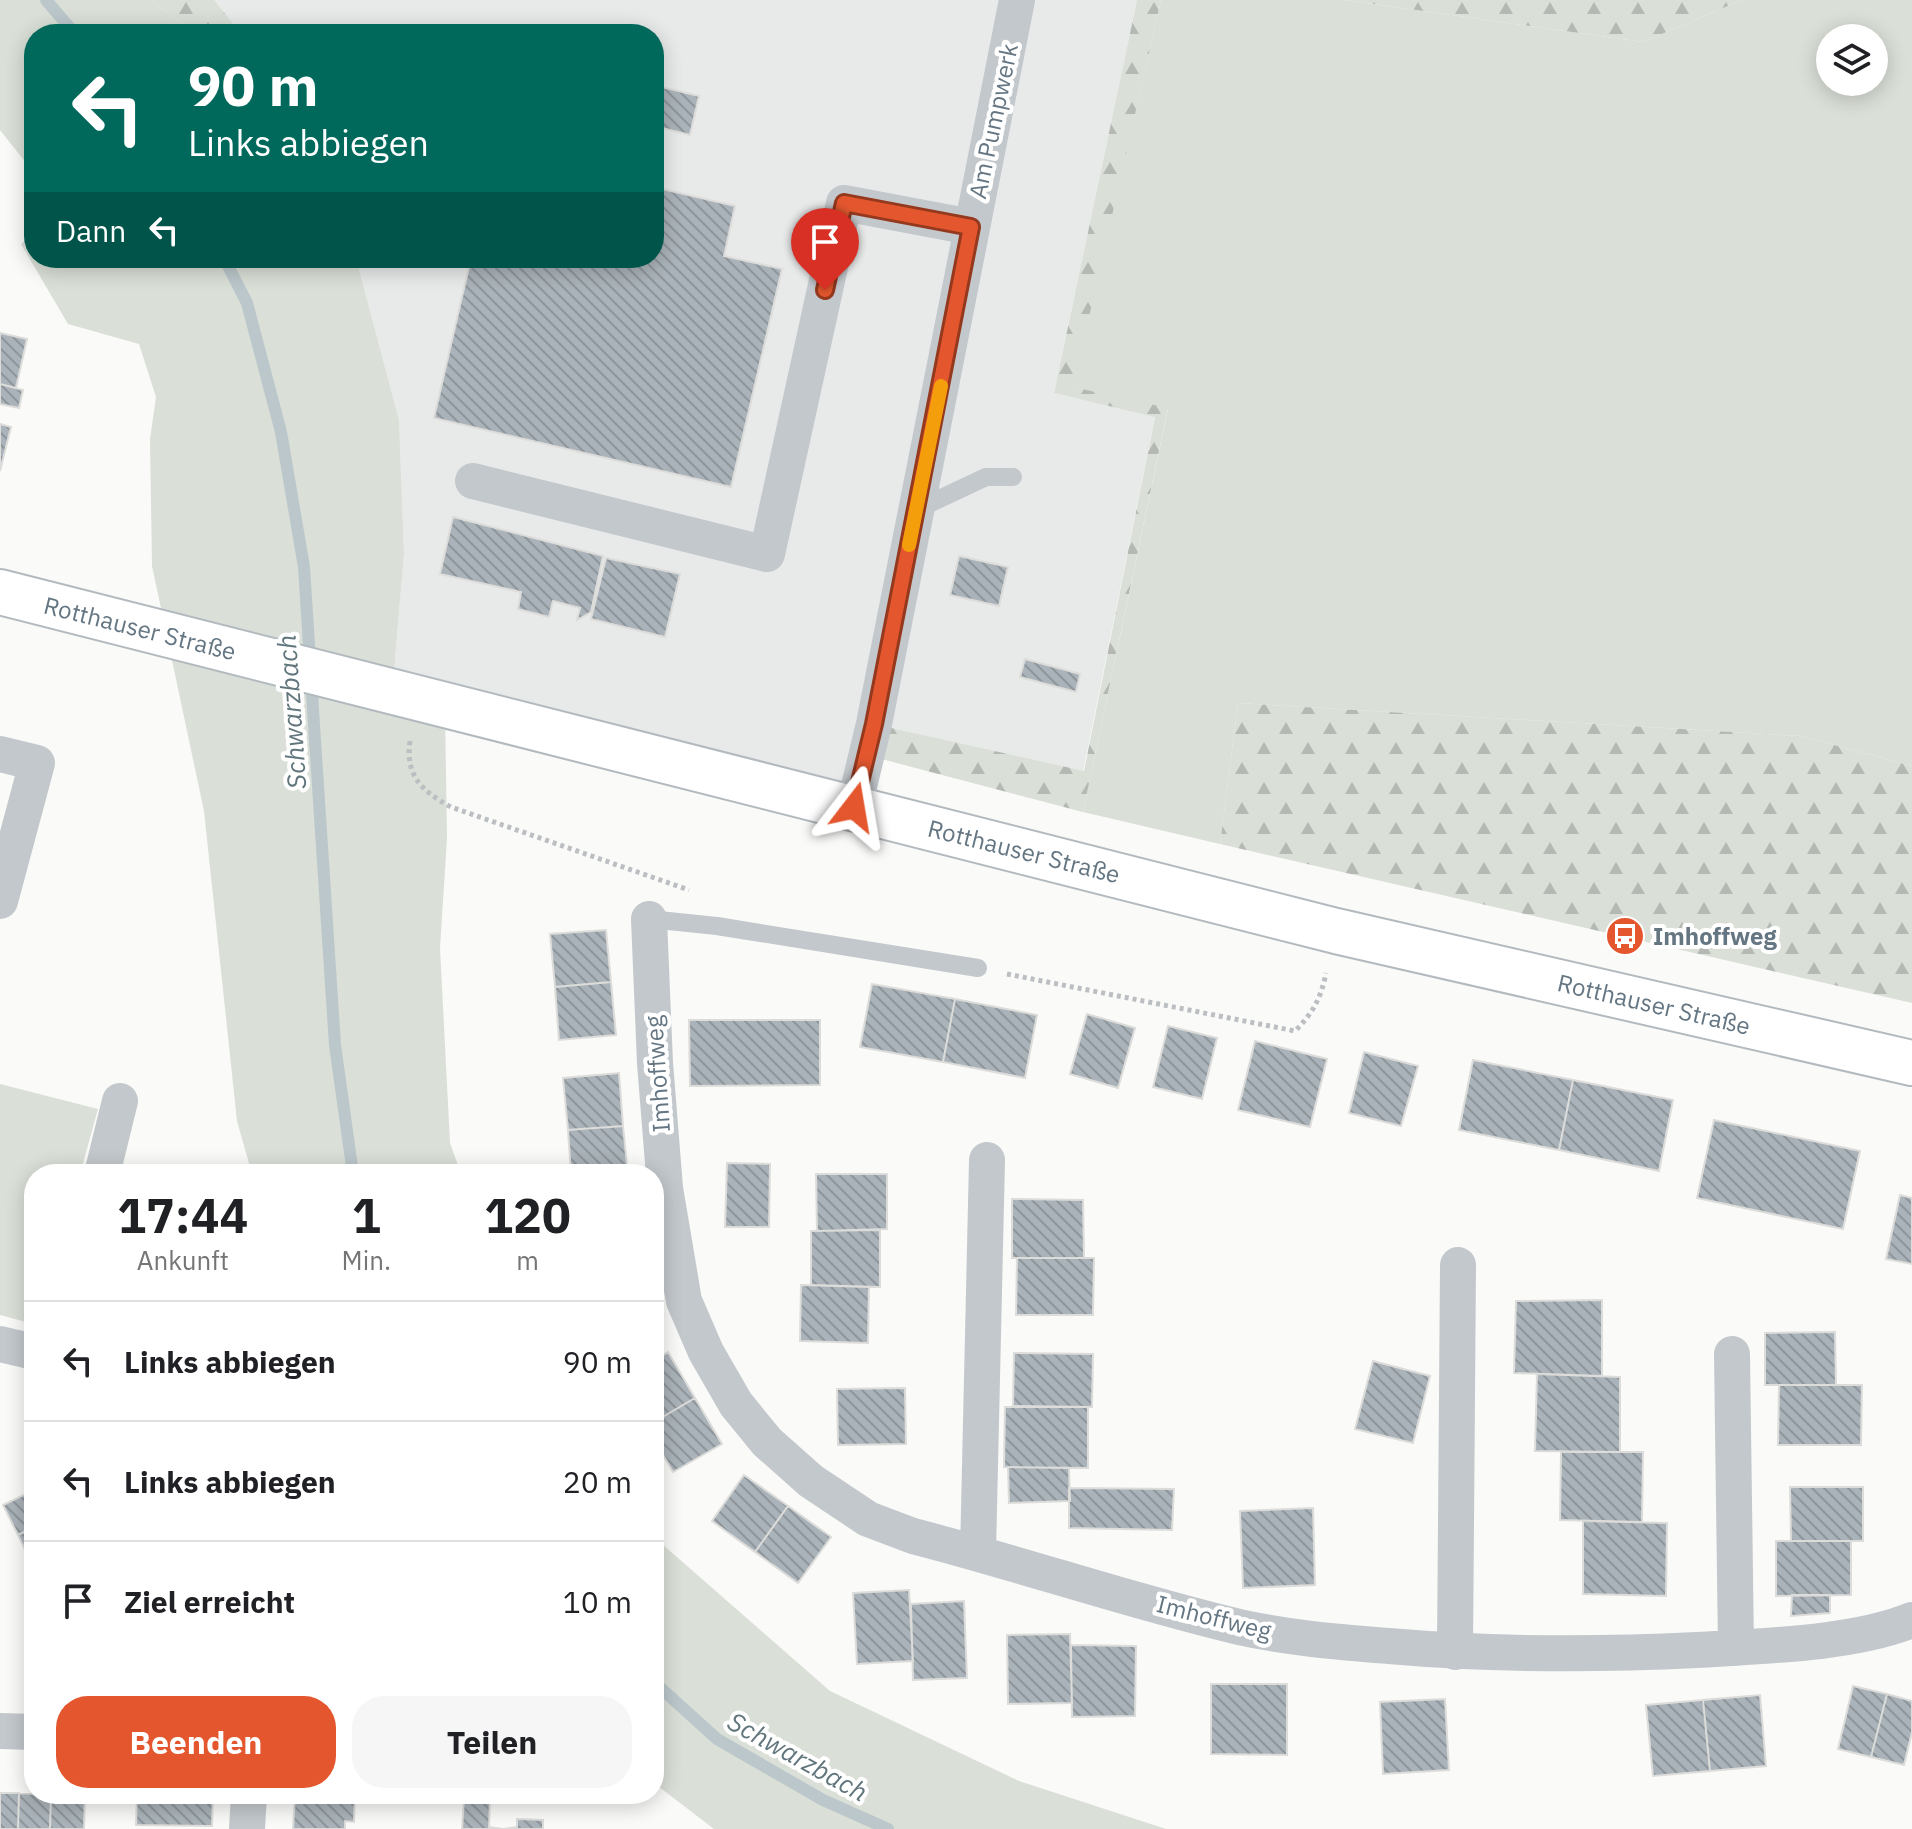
<!DOCTYPE html>
<html lang="de">
<meta charset="utf-8">
<style>
:root{--surface:#fff;--page:#f6f6f6;--text:#202124;--muted:#757577;--line:#e0e0e0;--accent:#e4572e}
body{margin:0;font-family:"IBM Plex Sans",sans-serif;background:var(--page);color:var(--text);height:100vh;display:flex;flex-direction:column;font-size:30px;white-space:nowrap}
*{box-sizing:border-box;margin:0}
p{font-size:26px;color:var(--muted)}
.icon{flex:none;width:44px;height:44px;fill:none;stroke:currentColor;stroke-width:2;stroke-linecap:round;stroke-linejoin:round}
.map{position:relative;flex:1;overflow:hidden}
.sheet{position:absolute;left:24px;top:1164px;width:640px;height:640px;display:flex;flex-direction:column;background:var(--surface);border-radius:32px;box-shadow:0 4px 20px #0003}
.sheet>*{flex:none}
.banner{position:absolute;left:24px;top:24px;width:640px;height:244px;border-radius:32px;box-shadow:0 4px 20px #0003;background:#00695c;color:#fff;overflow:hidden}
.fabs{position:absolute;left:1816px;top:24px;display:grid;gap:16px}
.fabs a{display:grid;place-items:center;width:72px;height:72px;border-radius:50%;background:var(--surface);box-shadow:0 4px 20px #0003;font-size:40px}
.pin{position:absolute;display:grid;place-items:center;width:68px;height:68px;color:#fff;margin:-82px -34px;border-radius:50% 50% 50% 0;rotate:-45deg;box-shadow:0 0 8px #0007}
.pin .icon{rotate:45deg}
.me{position:absolute;width:88px;margin:-44px;rotate:14deg;stroke-linejoin:round;filter:drop-shadow(0 0 6px #0008)}
.turn{display:flex;align-items:center;gap:28px;height:168px;padding:0 32px;font-size:36px}
.turn .icon{width:104px;height:104px;stroke-width:2.5}
.turn b{display:block;font-size:56px;line-height:68px}
.then{display:flex;align-items:center;height:76px;padding:0 32px;background:#0003;gap:16px;font-size:30px}
.eta{display:flex;justify-content:space-evenly;align-items:center;height:136px;text-align:center}
.eta b{font-size:48px;font-weight:800;line-height:56px}
.button{display:flex;gap:16px;margin-top:auto;padding:16px 32px}
.button a{flex:1;height:92px;border-radius:32px;background:var(--accent);color:#fff;font-size:32px;font-weight:800;line-height:92px;text-align:center}
.button a+a{background:var(--page);color:var(--text)}
ul{padding:0;list-style:none}
li{display:flex;align-items:center;gap:24px;height:120px;padding:0 32px;border-top:2px solid var(--line)}
li div{flex:1}
li b{display:block;font-size:30px}
li em{font-style:normal}
.map>svg:first-child{display:block}
</style>
<div class="map">
<svg width="1912" height="1829" viewBox="0 0 1912 1829">
<defs>
<pattern id="forest-firs" width="22" height="20" patternUnits="userSpaceOnUse" patternTransform="scale(2)"><rect width="22" height="20" fill="#dadfd7"/><path d="M5 1l3.5 6h-7zM16 11l3.5 6h-7z" fill="#b4b9b4"/></pattern>
<pattern id="building-back-hatch" width="6" height="6" patternUnits="userSpaceOnUse" patternTransform="scale(2)"><rect width="6" height="6" fill="#aab3b9"/><path d="M-1 5l2 2M0 0l6 6M5-1l2 2" fill="none" stroke="#8e969c"/></pattern>
</defs>
<rect width="100%" height="100%" fill="#fafaf8"/>
<path fill="#e8e9e9" d="M214,0H1137L1054,393L1155,416L1083,772L878,725L852,804L393,684L404,552L399,420L356,258H654V34H240Z"/>
<path fill="#dadfd7" fill-rule="evenodd" d="M0,0H150L197,34H34V173L0,130Z
M1161,0H1345L1643,42L1742,0H1912V766L1801,736L1238,703L1220,844L1083,812L1168,409L1072,387ZM1830,38H1874V82H1830Z
M34,233V258H356L399,420L404,553L393,684L445,712L447,838L440,948L450,1143L461,1174H252L237,1121L204,811L152,566L150,439L156,397L139,344L68,324L21,244Z
M0,1084L98,1109L80,1174H34V1324L0,1315Z
M654,1537L830,1691L1019,1781L1166,1829H714L654,1783Z"/>
<path fill="url(#forest-firs)" d="M150,0H214L234,25L208,34H197Z
M1137,0H1161L1073,387L1168,408L1083,812L870,756L878,725L1084,771L1155,417L1054,393Z
M1345,0H1742L1643,42Z
M1238,703L1801,736L1912,766V1003L1220,844Z"/>
<g fill="none" stroke-linecap="round" stroke-linejoin="round">
<path stroke="#bbc7cb" stroke-width="12" d="M46,0L75,34
M224,258L247,303L281,432L304,567L310,661
M311,679L335,1045L353,1174
M654,1682L717,1739L823,1800L888,1829"/>
</g>
<path fill="url(#building-back-hatch)" stroke="#dcdcda" stroke-width="2" d="M657,86L699,96L690,135L654,126V100Z
M654,187L735,206L724,256L782,269L731,487L434,418L471,258H654Z
M0,333L27,339L16,388L0,384Z
M0,384L23,390L19,408L0,404Z
M0,424L11,427L0,471Z
M453,517L603,556L591,612L577,620L580,608L553,601L549,617L518,609L521,592L440,574Z
M959,556L1008,567L999,606L950,595Z
M606,558L680,574L665,637L591,619Z
M1025,659L1080,674L1076,692L1020,677Z
M606,930L611,982L555,987L550,934Z
M611,982L616,1035L559,1040L555,987Z
M872,984L955,999L943,1062L860,1047Z
M955,999L1037,1015L1025,1078L943,1062Z
M1087,1014L1135,1028L1118,1088L1070,1074Z
M689,1020H820V1085L690,1086Z
M1168,1026L1217,1038L1202,1099L1153,1087Z
M1255,1041L1327,1059L1310,1127L1238,1110Z
M1364,1052L1418,1066L1401,1126L1349,1113Z
M1473,1060L1573,1080L1559,1150L1459,1130Z
M619,1073L623,1126L568,1130L563,1078Z
M1573,1080L1673,1100L1659,1171L1559,1150Z
M1714,1120L1860,1151L1843,1229L1697,1198Z
M623,1126L628,1174H571L568,1130Z
M727,1163L770,1164L769,1227H725Z
M816,1174H887V1229L817,1231Z
M1900,1195L1912,1198V1264L1886,1259Z
M1012,1199L1083,1200L1084,1258H1012Z
M880,1230V1287L811,1285V1231Z
M1017,1258H1094L1093,1315H1016Z
M801,1285L869,1287L868,1343L800,1341Z
M1602,1300V1376L1514,1373L1516,1301Z
M1835,1332L1836,1385H1765V1333Z
M668,1352L695,1398L654,1422V1361Z
M1014,1353L1093,1354L1092,1407L1013,1406Z
M1373,1361L1430,1376L1413,1443L1355,1429Z
M1537,1374L1620,1377V1452L1535,1451Z
M1779,1385H1862L1861,1445H1778Z
M905,1388L906,1444L838,1445L837,1389Z
M695,1398L722,1444L673,1472L654,1439V1422Z
M1005,1407H1088V1468L1004,1467Z
M1561,1452H1643L1642,1522L1560,1520Z
M1008,1467L1069,1468L1070,1501L1009,1503Z
M744,1475L788,1506L755,1552L712,1521Z
M1790,1487H1863V1541H1791Z
M1069,1488L1174,1489L1172,1530L1069,1528Z
M34,1490V1527L18,1535L3,1505Z
M788,1506L831,1537L798,1583L755,1552Z
M1313,1508L1315,1585L1243,1588L1240,1511Z
M1583,1521L1667,1523L1666,1596L1583,1594Z
M34,1527V1565L33,1566L18,1535Z
M1776,1541H1851V1595L1776,1596Z
M909,1590L913,1661L857,1664L853,1593Z
M1792,1595H1830V1613L1791,1616Z
M964,1601L967,1678L913,1680L911,1604Z
M1070,1634L1072,1703L1008,1704L1007,1635Z
M1071,1645L1136,1646L1135,1716L1072,1717Z
M1211,1684H1287V1755L1211,1754Z
M1853,1686L1887,1694L1871,1757L1838,1749Z
M1887,1694L1912,1701V1732L1904,1765L1871,1757Z
M1760,1695L1766,1766L1710,1771L1703,1700Z
M1445,1699L1449,1770L1383,1774L1380,1702Z
M1703,1700L1710,1771L1653,1776L1646,1705Z
M0,1793H19L18,1829H0Z
M19,1793L51,1795L50,1829H18Z
M137,1794H213L212,1826L136,1825Z
M295,1794L355,1795L354,1822L345,1821V1829H293Z
M51,1795H85L84,1829H50Z
M464,1799L490,1800L489,1827L503,1829H462Z
M517,1819L543,1820V1829H503L517,1827Z"/>
<g fill="none" stroke-linecap="round" stroke-linejoin="round">
<g stroke="#b3babf" stroke-width="48">
<path id="secondary" d="M0,592L1336,931L1912,1063"/>
</g>
<path stroke="#bbbfc2" stroke-width="5" stroke-dasharray="4 4" stroke-linecap="butt" d="M410,741C405,776 422,791 451,807L689,890
M1007,974L1295,1031C1313,1013 1321,998 1326,973"/>
<path stroke="#c3c8cc" stroke-width="18" d="M916,510L986,477H1013
M649,919L717,926L978,968"/>
<path stroke="#c3c8cc" stroke-width="36" d="M473,481L767,554L844,203L971,227
M0,754L37,763L0,901
M854,807L874,724L1017,0
M649,919L655,1063L665,1188L684,1301L706,1352L736,1404L767,1442L811,1481L868,1519L913,1536C1022,1564 1129,1601 1239,1627C1288,1638 1339,1642 1389,1646C1492,1655 1594,1655 1697,1650C1761,1646 1854,1644 1912,1620
M102,1174L120,1101
M0,1344L34,1352
M1732,1354L1736,1648
M978,1553L987,1160
M1455,1652L1458,1265
M0,1731L34,1732
M247,1829L249,1794"/>
<use href="#secondary" stroke="#fff" stroke-width="44"/>
</g>
<g fill="none" stroke-linecap="round" stroke-linejoin="round">
<g stroke="#94391e" stroke-width="20">
<path id="route" d="M825,290L844,203L971,227L874,724L854,807"/>
</g>
<use href="#route" stroke="#e4572e" stroke-width="14"/>
<path stroke="#f59e0b" stroke-width="14" d="M909,545L941,386"/>
</g>
<defs>
<g id="bus-disc" transform="scale(2)"><circle r="9.5" fill="#e4572e" stroke="#fff"/><path d="M-5-6H5V4H4V6H2V4H-2V6H-4V4H-5ZM-3.5-4V0h7V-4ZM-3.5 1.2v1.5H-2V1.2ZM2 1.2v1.5H3.5V1.2Z" fill="#fff"/></g>
</defs>
<g fill-rule="evenodd">
<use href="#bus-disc" x="1625" y="936"/>
</g>
<g text-anchor="middle" dominant-baseline="central" stroke-width="8" stroke-linejoin="round" paint-order="stroke">
<g font-size="24" fill="#657683" stroke="#fff">
<text transform="translate(993 121) rotate(-78)">Am Pumpwerk</text>
<text transform="translate(140 628) rotate(14)">Rotthauser Straße</text>
<text transform="translate(1024 851) rotate(14)">Rotthauser Straße</text>
<text transform="translate(1654 1004) rotate(13)">Rotthauser Straße</text>
<text transform="translate(657 1074) rotate(-94)">Imhoffweg</text>
<text transform="translate(1214 1617) rotate(14)">Imhoffweg</text>
</g>
<g font-size="24" font-weight="bold" fill="#657683" stroke="#fff" text-anchor="start">
<text x="1653" y="936">Imhoffweg</text>
</g>
<g font-size="26" font-style="italic" fill="#60757c" stroke="#fff">
<text transform="translate(291 712) rotate(-94)">Schwarzbach</text>
<text transform="translate(798 1756) rotate(29)">Schwarzbach</text>
</g>
</g>
</svg>
<div class="fabs">
<a><svg class="icon" aria-label="layers" viewBox="0 0 24 24"><path d="M12 4l9 5-9 5-9-5zM3 14l9 5 9-5"/></svg></a>
</div>
<div class="pin" style="left:825px;top:290px;background:#d93025"><svg class="icon" aria-label="arrive" viewBox="0 0 24 24"><path d="M6 21V4h12l-3 4 3 4H6"/></svg></div>
<svg class="me" style="left:854px;top:807px" viewBox="-20 -20 40 40"><path d="M0-17L14 15 0 8-14 15z" fill="#e4572e" stroke="#fff" stroke-width="4"/></svg>
<div class="banner">
<div class="turn"><svg class="icon" aria-label="left" viewBox="0 0 24 24"><path d="M17 20v-9H6M10 6l-5 5 5 5"/></svg><div><b>90 m</b>Links abbiegen</div></div>
<div class="then">Dann<svg class="icon" aria-label="left" viewBox="0 0 24 24"><path d="M17 20v-9H6M10 6l-5 5 5 5"/></svg></div>
</div>
<section class="sheet">
<div class="eta">
<div><b>17:44</b><p>Ankunft</p></div>
<div><b>1</b><p>Min.</p></div>
<div><b>120</b><p>m</p></div>
</div>
<ul>
<li><svg class="icon" aria-label="left" viewBox="0 0 24 24"><path d="M17 20v-9H6M10 6l-5 5 5 5"/></svg><div><b>Links abbiegen</b></div><em>90 m</em></li>
<li><svg class="icon" aria-label="left" viewBox="0 0 24 24"><path d="M17 20v-9H6M10 6l-5 5 5 5"/></svg><div><b>Links abbiegen</b></div><em>20 m</em></li>
<li><svg class="icon" aria-label="arrive" viewBox="0 0 24 24"><path d="M6 21V4h12l-3 4 3 4H6"/></svg><div><b>Ziel erreicht</b></div><em>10 m</em></li>
</ul>
<div class="button"><a>Beenden</a><a>Teilen</a></div>
</section>
</div>
